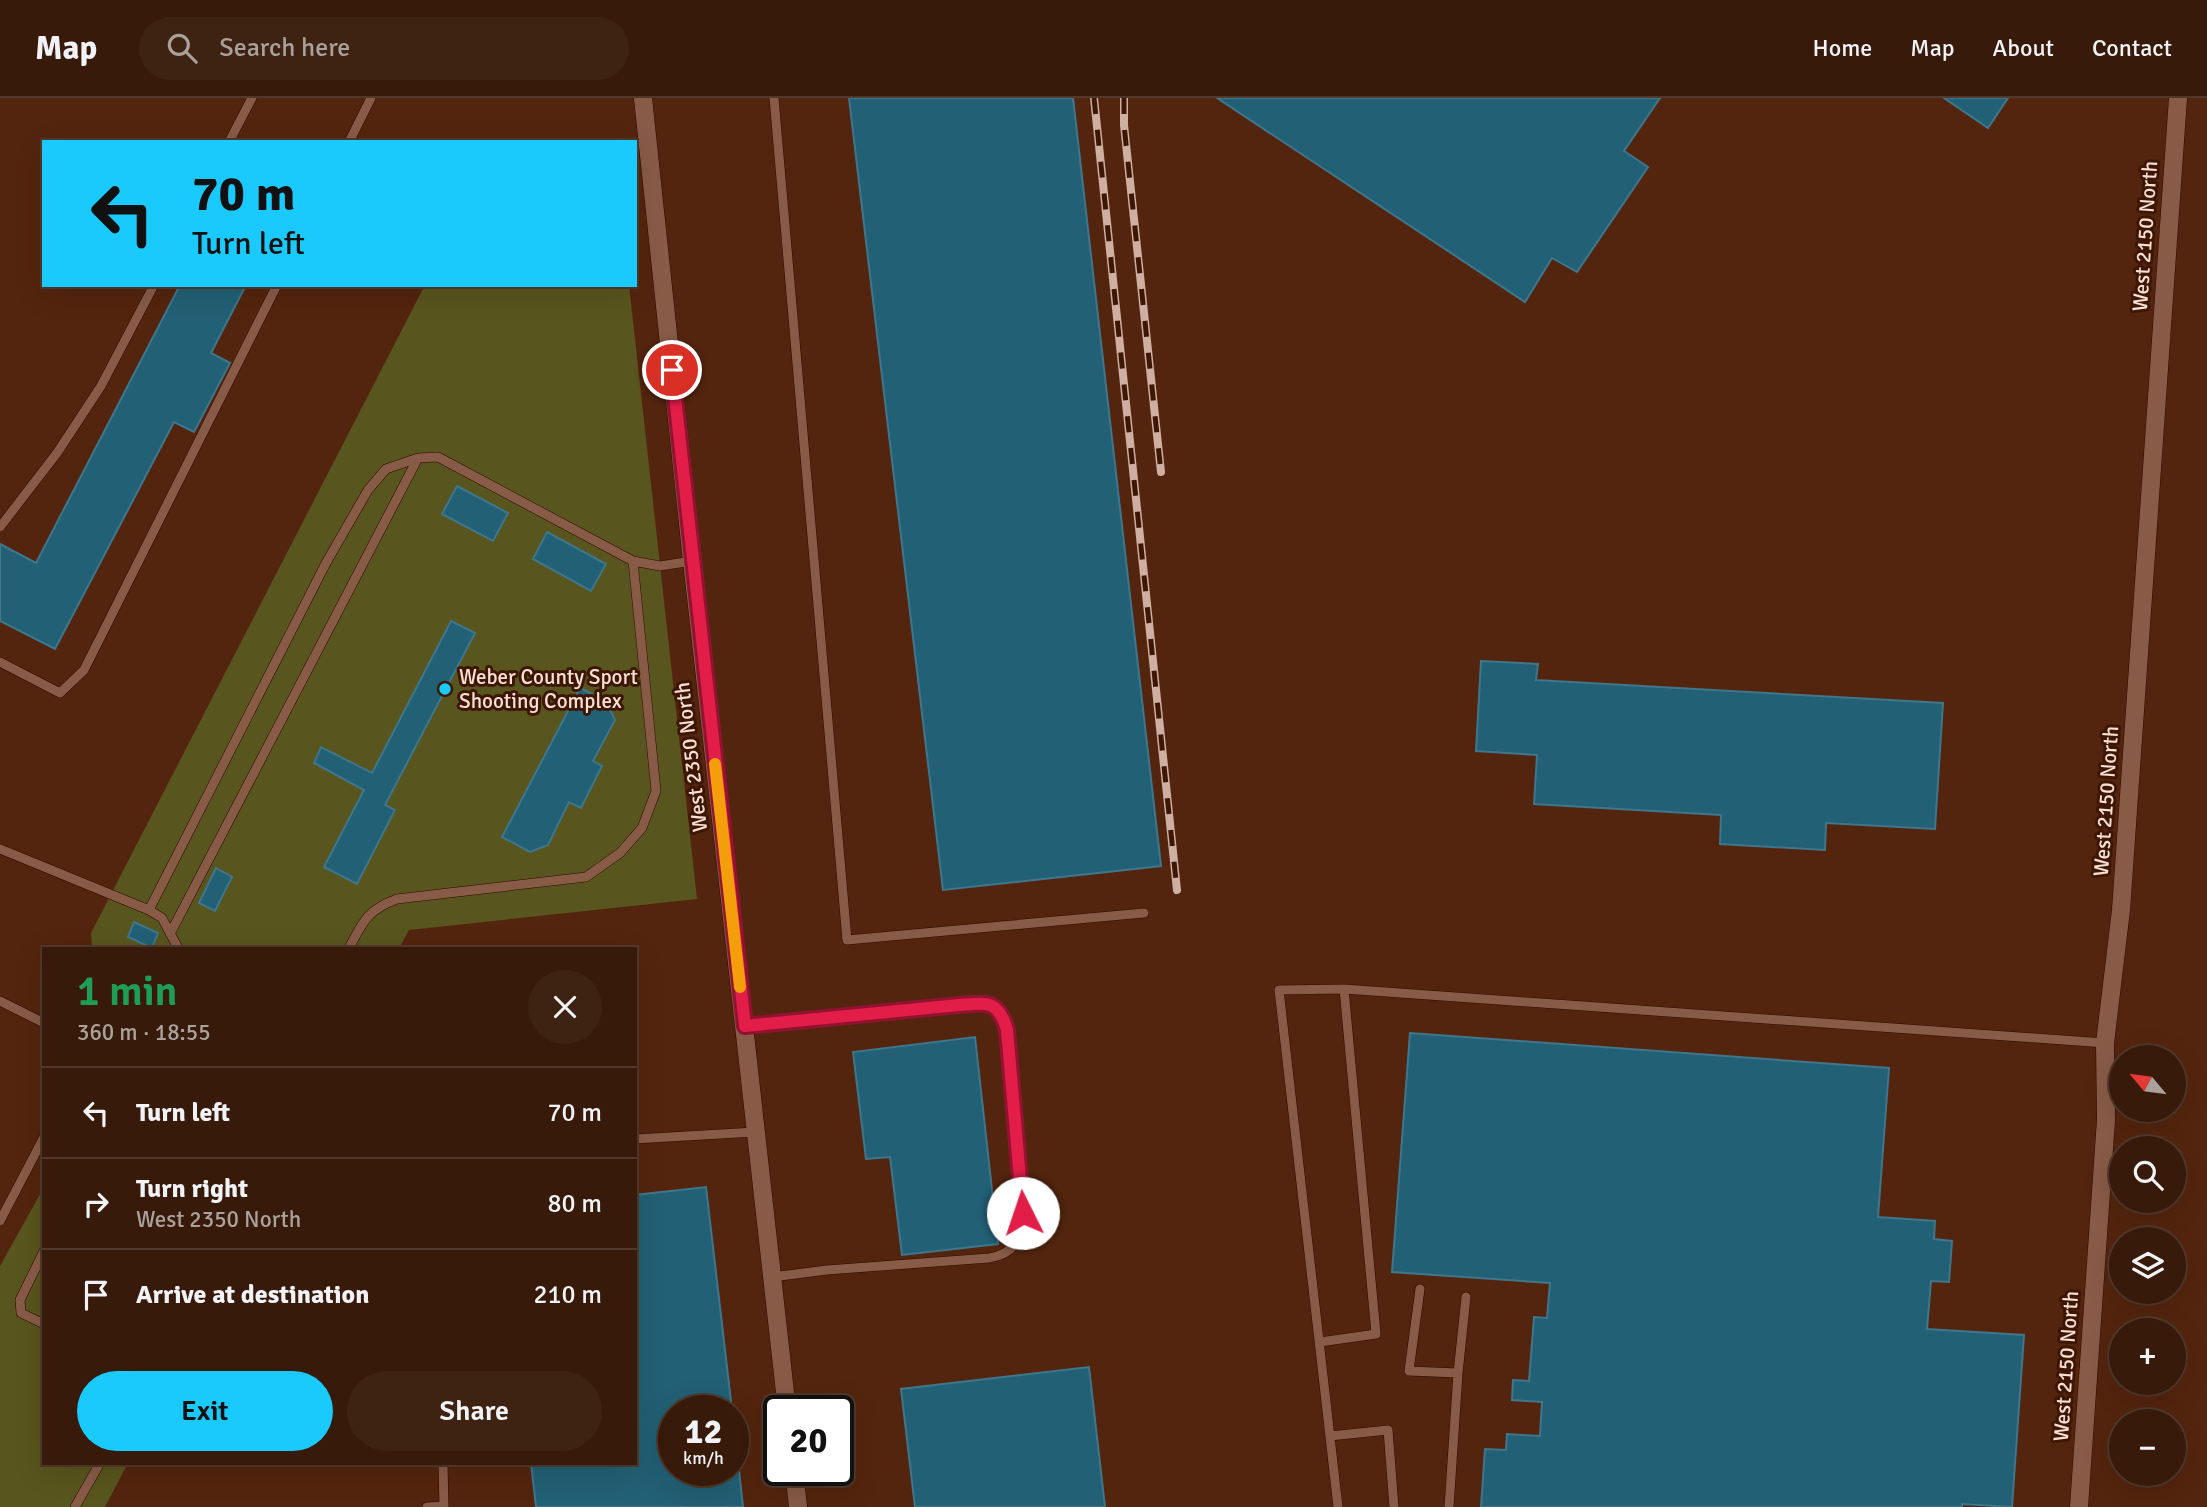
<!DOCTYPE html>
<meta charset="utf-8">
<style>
:root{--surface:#371a0a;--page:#3e2313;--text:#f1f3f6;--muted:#aaa19c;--line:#51382b;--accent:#1bcafc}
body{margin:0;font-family:Signika,sans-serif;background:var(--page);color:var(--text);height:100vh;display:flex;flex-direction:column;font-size:26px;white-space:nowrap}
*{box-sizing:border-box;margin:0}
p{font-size:23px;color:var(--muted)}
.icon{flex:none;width:38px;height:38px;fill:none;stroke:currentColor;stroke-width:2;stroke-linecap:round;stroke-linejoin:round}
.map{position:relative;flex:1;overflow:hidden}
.sheet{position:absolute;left:42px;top:849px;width:595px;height:518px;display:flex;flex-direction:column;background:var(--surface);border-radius:0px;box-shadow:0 7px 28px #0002,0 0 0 2px var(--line)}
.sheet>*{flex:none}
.top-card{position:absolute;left:42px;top:42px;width:595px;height:147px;border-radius:0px;box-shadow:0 7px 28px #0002,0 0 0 2px var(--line);background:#1bcafc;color:#111;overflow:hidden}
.needle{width:46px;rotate:299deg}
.controls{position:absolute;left:2109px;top:947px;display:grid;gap:14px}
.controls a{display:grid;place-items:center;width:77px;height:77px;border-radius:50%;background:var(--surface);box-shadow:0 7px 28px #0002,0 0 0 2px var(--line);font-size:35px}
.speed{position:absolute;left:658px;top:1297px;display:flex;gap:14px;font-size:35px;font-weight:700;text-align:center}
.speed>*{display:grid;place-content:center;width:91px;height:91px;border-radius:50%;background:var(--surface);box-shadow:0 7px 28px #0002,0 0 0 2px var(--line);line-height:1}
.speed small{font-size:18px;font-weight:400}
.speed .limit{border:4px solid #111;border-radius:10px;background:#fff;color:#111}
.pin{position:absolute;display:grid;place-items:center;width:60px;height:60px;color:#fff;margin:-30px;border:4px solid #fff;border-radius:50%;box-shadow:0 2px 7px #0007}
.me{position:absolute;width:77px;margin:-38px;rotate:356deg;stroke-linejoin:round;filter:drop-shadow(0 0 5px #0008)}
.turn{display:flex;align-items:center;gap:24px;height:147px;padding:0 35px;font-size:32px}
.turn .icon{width:91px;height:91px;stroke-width:2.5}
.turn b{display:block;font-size:49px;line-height:60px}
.round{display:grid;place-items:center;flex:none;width:74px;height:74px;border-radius:37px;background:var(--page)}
.overview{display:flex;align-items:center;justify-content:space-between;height:119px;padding:0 35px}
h1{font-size:42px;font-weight:600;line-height:52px;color:#1e9e55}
.button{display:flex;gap:14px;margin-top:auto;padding:14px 35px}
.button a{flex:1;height:80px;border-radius:42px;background:var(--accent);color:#111;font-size:28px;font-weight:600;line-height:80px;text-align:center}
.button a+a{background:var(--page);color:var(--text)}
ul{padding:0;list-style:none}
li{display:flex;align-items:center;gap:21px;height:91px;padding:0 35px;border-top:2px solid var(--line)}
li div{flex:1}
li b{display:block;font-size:26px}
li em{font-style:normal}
header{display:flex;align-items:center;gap:42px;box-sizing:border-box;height:98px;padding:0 35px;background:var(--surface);border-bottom:2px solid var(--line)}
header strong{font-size:33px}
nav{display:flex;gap:38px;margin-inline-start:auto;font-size:24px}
.search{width:490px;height:63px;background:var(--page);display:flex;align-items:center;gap:18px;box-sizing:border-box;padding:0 24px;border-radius:38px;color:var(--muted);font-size:26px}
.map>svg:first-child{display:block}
</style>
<header>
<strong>Map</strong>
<div class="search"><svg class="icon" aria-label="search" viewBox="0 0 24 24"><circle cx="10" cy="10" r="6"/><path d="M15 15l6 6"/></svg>Search here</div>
<nav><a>Home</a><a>Map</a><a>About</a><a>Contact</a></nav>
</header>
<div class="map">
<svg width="2207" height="1409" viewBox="0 0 2207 1409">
<rect width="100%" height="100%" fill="#49220e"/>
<path fill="#54250e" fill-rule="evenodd" d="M0,0H2207V1409H0ZM44,44H635V187H44ZM44,850H635V1365H44ZM2121,959H2174V1012H2121ZM2121,1050H2174V1102H2121ZM2121,1141H2174V1194H2121ZM2121,1232H2174V1284H2121ZM674,1312H733V1372H674ZM779,1312H838V1372H779ZM2121,1323H2174V1376H2121Z"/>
<path fill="#59551e" d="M425,187H629L697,801L409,832L399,850H92L91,835Z
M44,1089V1365H128L105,1409H0V1168Z"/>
<path fill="#226075" stroke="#3f768b" stroke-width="2" d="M849,0H1073L1161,768L943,792Z
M1217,0H1660L1624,53L1648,69L1577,174L1552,160L1525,204Z
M1944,0H2008L1988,30Z
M180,187H246L211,255L230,265L194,334L174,324L55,551L0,523V446L36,465Z
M457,388L508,415L493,443L442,416Z
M547,434L606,466L591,493L533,461Z
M451,523L475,535L385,707L395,712L357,786L324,769L364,692L314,665L321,649L372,675Z
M1481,563L1538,566L1536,582L1943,605L1935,731L1826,725L1825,752L1720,746L1721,717L1534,706L1537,657L1476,653Z
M580,590L606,603L615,622L593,663L602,668L581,710L569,704L548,747L530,754L502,739Z
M216,770L232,779L215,813L199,805Z
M134,824L158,835L152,850L128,839Z
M1410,935L1889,970L1878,1119L1935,1123L1934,1141L1952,1143L1949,1184L1931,1183L1927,1231L2024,1237L2012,1409L1962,1406V1409H1481L1485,1351L1506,1352L1507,1336L1540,1338L1542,1304L1512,1302L1513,1282L1529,1283L1534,1219L1547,1220L1550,1185L1392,1174Z
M975,939L998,1146L902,1157L890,1059L866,1061L853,954Z
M706,1089L732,1312H674V1372H739L743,1409H536L531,1365H635V1097Z
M1089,1269L1105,1409H915L901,1291Z"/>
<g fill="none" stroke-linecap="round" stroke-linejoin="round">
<g stroke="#2d0800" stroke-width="10">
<path id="service" d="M774,0L847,842L1144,815
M229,44L252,0
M349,44L371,0
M0,429L57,355L101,288L154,187
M0,564L60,595L84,572L277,187
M0,751L149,812L162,820L178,850
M149,812L326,465L368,392L386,371L418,360
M171,834L418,360L438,359L633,463L660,468L692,463
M349,850C363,824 367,812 397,801L586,779L620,755L642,730L656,693L633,463
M1344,891L2105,945
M0,903L44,925
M745,928L981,905C999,907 1002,915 1007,932L1023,1115C1022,1140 1015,1156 989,1160L827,1172L772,1179
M635,1041L755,1034
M0,1123L44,1039
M44,1153L20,1202L21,1215L44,1226
M1420,1191L1409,1273L1458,1275
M1320,1244L1376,1236L1344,891L1279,892L1338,1409
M1330,1338L1388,1332L1394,1409
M443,1365L444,1409
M75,1409L100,1365
M427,1409L444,1408
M1449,1409L1458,1275L1466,1199"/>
</g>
<g stroke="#2d0800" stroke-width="19">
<path id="minor" d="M643,0L692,463L787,1312
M794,1372L798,1409
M2079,1409L2106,1022L2105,945L2121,812L2178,0"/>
</g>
<use href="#service" stroke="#885b47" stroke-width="9"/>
<use href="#minor" stroke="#885b47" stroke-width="18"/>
<g stroke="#ceafa2" stroke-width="8">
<path id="rail" d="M1094,0L1177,792
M1124,0V27L1161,374"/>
</g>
<use href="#rail" stroke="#3d1704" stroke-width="5" stroke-dasharray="16" stroke-linecap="butt"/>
</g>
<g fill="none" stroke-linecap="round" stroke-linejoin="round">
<g stroke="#92132f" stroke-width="18">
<path id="route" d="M672,272L745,928L959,907C987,905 998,901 1007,932L1023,1115"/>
</g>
<use href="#route" stroke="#e11d48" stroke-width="12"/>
<path stroke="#f59e0b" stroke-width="12" d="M715,666L740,889"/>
</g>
<circle fill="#1bcafc" stroke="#3d1704" stroke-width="2.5" cx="445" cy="591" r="7"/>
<g text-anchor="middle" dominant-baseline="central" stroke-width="6" stroke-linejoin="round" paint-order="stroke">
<g font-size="21" fill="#fbe0d5" stroke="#3d1704">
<text transform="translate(2145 138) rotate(-86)">West 2150 North</text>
<text transform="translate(691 659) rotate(-97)">West 2350 North</text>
<text transform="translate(2106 703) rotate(-86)">West 2150 North</text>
<text transform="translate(2066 1268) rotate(-86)">West 2150 North</text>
</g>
<g font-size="21" fill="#fbe0d5" stroke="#3d1704" text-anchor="start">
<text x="459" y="579">Weber County Sport<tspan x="459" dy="24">Shooting Complex</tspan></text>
</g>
</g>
</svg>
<div class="controls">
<a><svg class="needle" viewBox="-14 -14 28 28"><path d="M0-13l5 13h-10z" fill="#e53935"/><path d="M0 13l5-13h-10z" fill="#aaa19c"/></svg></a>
<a><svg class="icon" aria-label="search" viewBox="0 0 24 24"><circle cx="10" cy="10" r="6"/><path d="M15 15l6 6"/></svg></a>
<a><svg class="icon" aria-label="layers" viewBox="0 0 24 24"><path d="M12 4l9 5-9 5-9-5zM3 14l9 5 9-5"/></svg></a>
<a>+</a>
<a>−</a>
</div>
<div class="speed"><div>12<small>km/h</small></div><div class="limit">20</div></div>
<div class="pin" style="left:672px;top:272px;background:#d93025"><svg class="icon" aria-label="arrive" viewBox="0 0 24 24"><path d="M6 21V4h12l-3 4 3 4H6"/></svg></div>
<svg class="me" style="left:1023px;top:1115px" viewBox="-20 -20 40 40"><circle r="19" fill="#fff"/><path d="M0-13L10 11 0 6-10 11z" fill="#e11d48"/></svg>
<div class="top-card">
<div class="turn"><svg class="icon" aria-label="left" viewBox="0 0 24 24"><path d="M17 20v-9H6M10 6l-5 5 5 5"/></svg><div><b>70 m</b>Turn left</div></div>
</div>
<section class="sheet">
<div class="overview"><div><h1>1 min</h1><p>360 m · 18:55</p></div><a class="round"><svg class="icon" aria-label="close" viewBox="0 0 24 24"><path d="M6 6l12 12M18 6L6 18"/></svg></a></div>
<ul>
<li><svg class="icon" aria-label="left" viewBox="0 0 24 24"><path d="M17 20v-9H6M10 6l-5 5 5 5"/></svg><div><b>Turn left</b></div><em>70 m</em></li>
<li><svg class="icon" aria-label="right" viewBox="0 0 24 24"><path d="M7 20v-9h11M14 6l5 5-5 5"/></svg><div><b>Turn right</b><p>West 2350 North</p></div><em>80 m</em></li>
<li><svg class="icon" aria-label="arrive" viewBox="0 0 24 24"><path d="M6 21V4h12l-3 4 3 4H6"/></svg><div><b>Arrive at destination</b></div><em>210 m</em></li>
</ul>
<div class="button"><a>Exit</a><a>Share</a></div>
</section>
</div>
